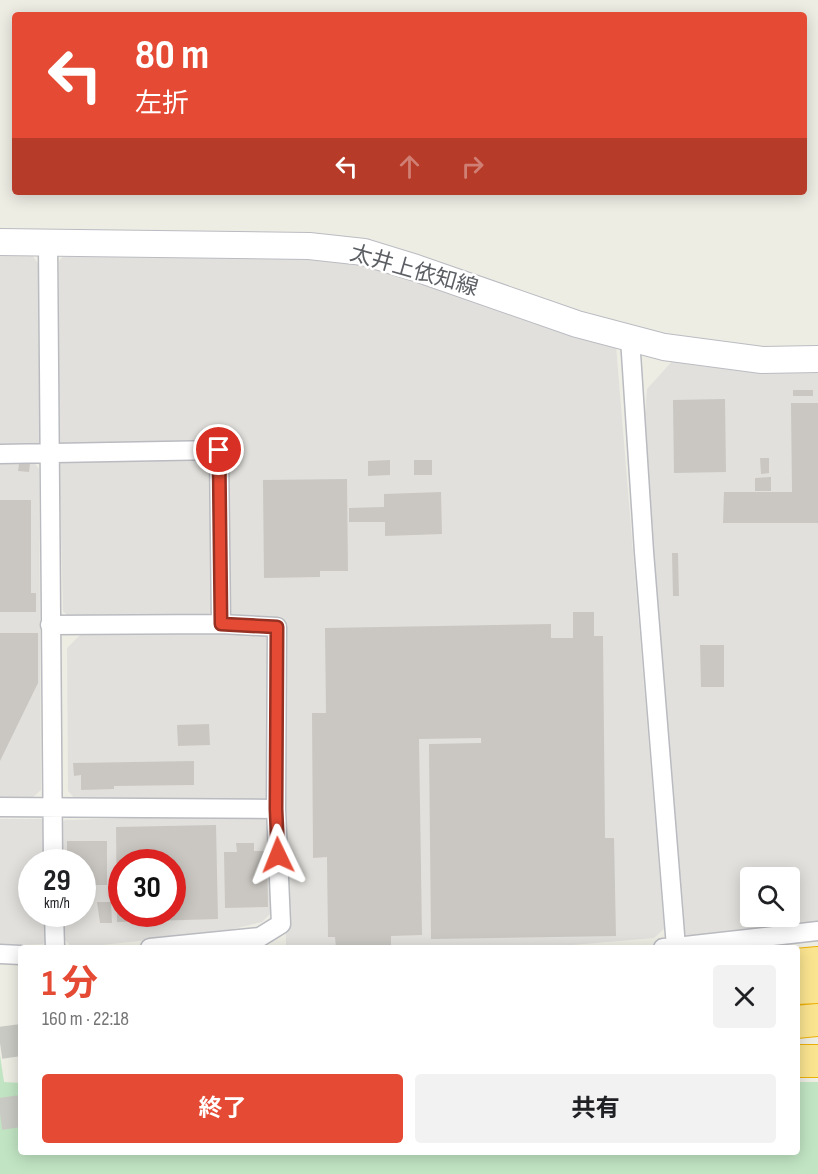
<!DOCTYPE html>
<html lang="ja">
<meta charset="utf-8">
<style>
:root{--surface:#fff;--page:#f2f2f2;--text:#202124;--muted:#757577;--accent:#e54a34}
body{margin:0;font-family:"Sofia Sans Condensed","Noto Sans JP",sans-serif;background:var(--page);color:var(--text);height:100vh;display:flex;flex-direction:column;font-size:22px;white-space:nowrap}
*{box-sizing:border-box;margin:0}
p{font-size:20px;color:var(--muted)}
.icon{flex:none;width:33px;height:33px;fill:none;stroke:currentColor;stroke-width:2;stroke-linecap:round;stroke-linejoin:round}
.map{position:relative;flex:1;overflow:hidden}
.side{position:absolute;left:18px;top:945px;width:782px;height:210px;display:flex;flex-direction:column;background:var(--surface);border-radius:6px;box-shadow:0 3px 15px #0003}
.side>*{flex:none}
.hud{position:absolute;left:12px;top:12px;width:795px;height:183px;border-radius:6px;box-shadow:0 3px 15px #0003;background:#e54a34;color:#fff;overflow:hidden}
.buttons{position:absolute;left:740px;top:867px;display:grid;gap:12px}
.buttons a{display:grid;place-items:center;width:60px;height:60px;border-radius:6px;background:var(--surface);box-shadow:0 3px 15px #0003;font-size:30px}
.speed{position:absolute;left:18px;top:849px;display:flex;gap:12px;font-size:30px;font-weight:700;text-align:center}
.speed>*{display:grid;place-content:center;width:78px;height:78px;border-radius:50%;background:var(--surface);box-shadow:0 3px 15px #0003;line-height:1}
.speed small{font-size:15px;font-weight:400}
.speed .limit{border:9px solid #d22;background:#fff;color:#111}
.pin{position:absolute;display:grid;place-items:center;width:51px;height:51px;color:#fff;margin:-26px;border:3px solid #fff;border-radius:50%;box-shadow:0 2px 6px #0007}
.me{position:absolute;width:66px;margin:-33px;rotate:358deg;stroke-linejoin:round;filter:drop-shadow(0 0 4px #0008)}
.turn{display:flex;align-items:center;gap:21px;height:126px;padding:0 24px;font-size:27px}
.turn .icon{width:78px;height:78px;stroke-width:2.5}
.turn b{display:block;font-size:42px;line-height:51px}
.lanes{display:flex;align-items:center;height:57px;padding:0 24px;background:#0003;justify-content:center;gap:30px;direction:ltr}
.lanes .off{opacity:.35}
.round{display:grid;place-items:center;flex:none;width:63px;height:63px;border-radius:6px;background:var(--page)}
.overview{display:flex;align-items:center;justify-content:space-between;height:102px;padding:0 24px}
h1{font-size:36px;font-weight:700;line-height:45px;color:var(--accent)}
.button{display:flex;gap:12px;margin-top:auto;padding:12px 24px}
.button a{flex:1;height:69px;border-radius:6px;background:var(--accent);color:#fff;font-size:24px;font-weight:700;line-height:69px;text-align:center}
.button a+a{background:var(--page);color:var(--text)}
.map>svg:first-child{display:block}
</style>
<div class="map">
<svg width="818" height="1174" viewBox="0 0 818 1174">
<rect width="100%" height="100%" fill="#eeede4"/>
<path fill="#e2e0dc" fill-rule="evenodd" d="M30,252L39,265L44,446L0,447V254Z
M65,254L242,256L365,263L616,345L664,929L654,938L537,948H286L282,618H227L226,446L59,447V261Z
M674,359L707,367L818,366V925L693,939L683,932L643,438L647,389ZM750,878H789V916H750Z
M214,455L217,606L209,614L68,616L63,611L59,457Z
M0,458H31L39,469L41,790L32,798L0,799Z
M271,631L270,801L218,799L77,801L68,791L67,648L82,633Z
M271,814L275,909L262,922L216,933L73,948L61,936V914H82V862H60V824L65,820ZM122,862H172V914H122Z
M0,819H50L49,862H32V914H49V936L43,944L0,946Z"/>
<path fill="#c1e5c3" d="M0,1055L4,1082L21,1083V1152H796L797,1082H818V1174H0Z"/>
<path fill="#cac7c2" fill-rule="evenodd" d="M793,390H813V396H793Z
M725,399L726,472L674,473L673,400Z
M791,403H818V523H723L724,492H792Z
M760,458H769V473L761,474Z
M390,460V475L368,476V461Z
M414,460H432V475H414Z
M19,464H30L29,472L18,471Z
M771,477V491H755V478Z
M347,479L348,571H320V577L264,578L263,480Z
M441,492L442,534L385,536V522H349V508L384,507V494Z
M0,500H31V593H36V612H0Z
M672,553H678L679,596H673Z
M573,612H594V636H603L605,838H614L616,936L431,939L429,744L481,743V738L419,739L422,935L391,936V948H336L335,937H328L327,857L313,858L312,713H326L325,628L551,624V638H573Z
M0,633H38V683L0,761Z
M700,645H724V687H701Z
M209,724L210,745L178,746L177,725Z
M194,761V785L114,786V789L81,790V775L74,776L73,763Z
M216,825L218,919L117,922L116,827ZM122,862H172V914H122Z
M67,841H107V885H82V862H67Z
M236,843H254V851H267L268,907L225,908L224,852H237Z
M97,902H111L112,923H100Z"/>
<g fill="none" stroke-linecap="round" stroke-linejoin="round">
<path stroke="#cacac4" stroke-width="32" stroke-dasharray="32 16" stroke-linecap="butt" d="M0,1043L21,1040
M0,1114L21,1111"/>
<g stroke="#b9bbc0" stroke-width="21">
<path id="street" d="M48,243L53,862
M630,338L644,552L676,947L663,948
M0,454L219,450L221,624
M50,625L221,624L277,627L276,809L281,924L260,937L150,948
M0,807L276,809
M54,914L55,948
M676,947L818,931
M0,954L21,955"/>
</g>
<g stroke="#babcc2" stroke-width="28">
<path id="secondary" d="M0,242L309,246L364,252L416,268L577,324L664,347L762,360L818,359"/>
</g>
<g stroke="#edb006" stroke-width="34">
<path id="highway" d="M796,965L818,963
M796,988L818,987
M796,1022L818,1020
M796,1061H818"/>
</g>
<use href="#street" stroke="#fff" stroke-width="18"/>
<use href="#secondary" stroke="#fff" stroke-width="26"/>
<use href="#highway" stroke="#fae490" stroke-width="32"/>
</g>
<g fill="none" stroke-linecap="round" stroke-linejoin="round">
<g stroke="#953022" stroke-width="15">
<path id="route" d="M219,450L221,624L277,627L276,809L278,855"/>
</g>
<use href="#route" stroke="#e54a34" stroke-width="10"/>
</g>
<g text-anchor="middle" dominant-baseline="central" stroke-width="5" stroke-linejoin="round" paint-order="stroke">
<g font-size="22" fill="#5c5f64" stroke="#fff">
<text transform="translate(414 271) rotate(16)">太井上依知線</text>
</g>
</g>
</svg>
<div class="buttons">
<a><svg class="icon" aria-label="search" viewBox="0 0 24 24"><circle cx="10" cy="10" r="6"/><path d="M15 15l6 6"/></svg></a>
</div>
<div class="speed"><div>29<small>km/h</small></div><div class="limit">30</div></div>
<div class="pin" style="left:219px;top:450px;background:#d93025"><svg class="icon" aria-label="arrive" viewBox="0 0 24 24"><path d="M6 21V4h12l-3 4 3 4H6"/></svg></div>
<svg class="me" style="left:278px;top:855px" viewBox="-20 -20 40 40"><path d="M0-17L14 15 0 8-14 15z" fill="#e54a34" stroke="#fff" stroke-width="4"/></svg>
<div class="hud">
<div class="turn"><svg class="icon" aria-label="left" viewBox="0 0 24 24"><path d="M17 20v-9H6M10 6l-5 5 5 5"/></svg><div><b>80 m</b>左折</div></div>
<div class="lanes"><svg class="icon" aria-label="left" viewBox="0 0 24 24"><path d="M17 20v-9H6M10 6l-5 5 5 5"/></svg><svg class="icon off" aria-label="ahead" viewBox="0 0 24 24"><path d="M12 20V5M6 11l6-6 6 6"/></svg><svg class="icon off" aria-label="right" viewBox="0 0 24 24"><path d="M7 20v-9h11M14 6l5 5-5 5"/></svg></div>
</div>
<section class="side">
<div class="overview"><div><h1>1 分</h1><p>160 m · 22:18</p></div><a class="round"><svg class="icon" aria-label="close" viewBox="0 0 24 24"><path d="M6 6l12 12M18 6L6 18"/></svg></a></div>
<div class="button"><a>終了</a><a>共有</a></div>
</section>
</div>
